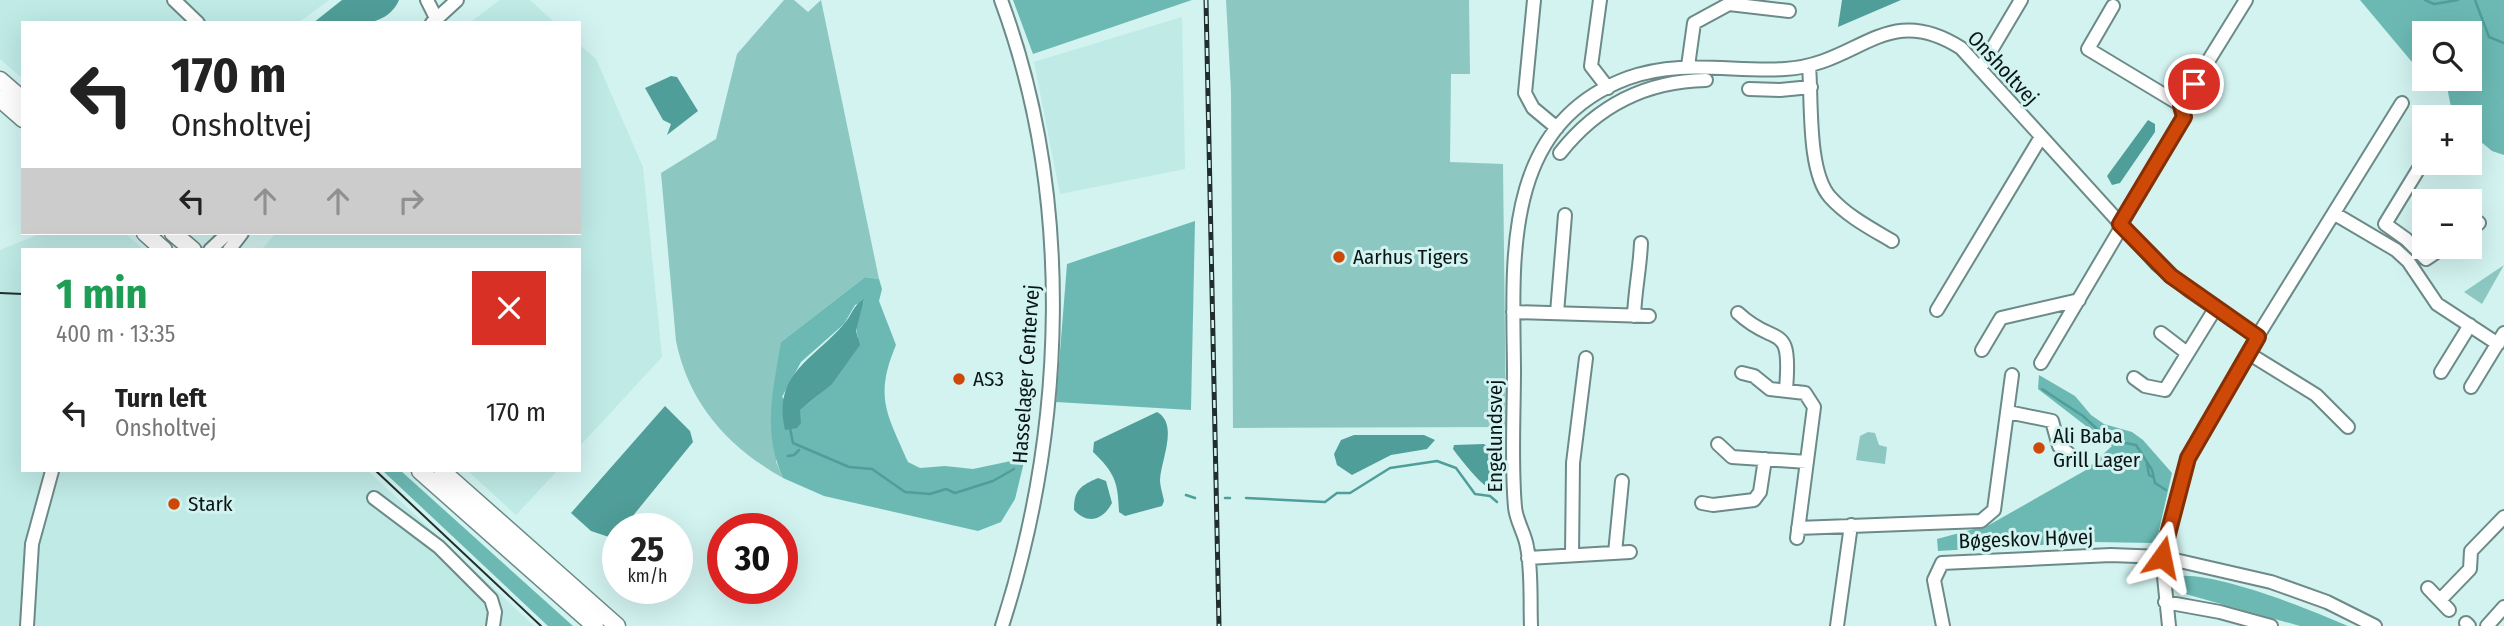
<!DOCTYPE html>
<meta charset="utf-8">
<style>
:root{--surface:#fff;--page:#f6f6f6;--text:#222;--muted:#767676}
body{margin:0;font-family:"Fira Sans Condensed",sans-serif;background:var(--page);color:var(--text);height:100vh;display:flex;flex-direction:column;font-size:26px;white-space:nowrap}
*{box-sizing:border-box;margin:0}
p{font-size:23px;color:var(--muted)}
.icon{flex:none;width:38px;height:38px;fill:none;stroke:currentColor;stroke-width:2;stroke-linecap:round;stroke-linejoin:round}
.map{position:relative;flex:1;overflow:hidden}
.side{position:absolute;left:21px;top:248px;width:560px;height:224px;display:flex;flex-direction:column;background:var(--surface);border-radius:0px;box-shadow:0 7px 28px #0002}
.side>*{flex:none}
.top-card{position:absolute;left:21px;top:21px;width:560px;height:214px;border-radius:0px;box-shadow:0 7px 28px #0002;background:#fff;color:var(--text);overflow:hidden}
.controls{position:absolute;left:2412px;top:21px;display:grid;gap:14px}
.controls a{display:grid;place-items:center;width:70px;height:70px;border-radius:0px;background:var(--surface);box-shadow:0 7px 28px #0002;font-size:35px}
.speed{position:absolute;left:602px;top:513px;display:flex;gap:14px;font-size:35px;font-weight:700;text-align:center}
.speed>*{display:grid;place-content:center;width:91px;height:91px;border-radius:50%;background:var(--surface);box-shadow:0 7px 28px #0002;line-height:1}
.speed small{font-size:18px;font-weight:400}
.speed .limit{border:10px solid #d22;background:#fff;color:#111}
.pin{position:absolute;display:grid;place-items:center;width:60px;height:60px;color:#fff;margin:-30px;border:4px solid #fff;border-radius:50%;box-shadow:0 2px 7px #0007}
.me{position:absolute;width:77px;margin:-38px;rotate:12deg;stroke-linejoin:round;filter:drop-shadow(0 0 5px #0008)}
.turn{display:flex;align-items:center;gap:24px;height:147px;padding:0 35px;font-size:32px}
.turn .icon{width:91px;height:91px;stroke-width:2.5}
.turn b{display:block;font-size:49px;line-height:60px}
.lanes{display:flex;align-items:center;height:66px;padding:0 35px;background:#0003;justify-content:center;gap:35px;direction:ltr}
.lanes .off{opacity:.35}
.round{display:grid;place-items:center;flex:none;width:74px;height:74px;border-radius:0px;background:var(--page)}
.head{display:flex;align-items:center;justify-content:space-between;height:119px;padding:0 35px}
h1{font-size:42px;font-weight:700;line-height:52px;color:#1e9e55}
ul{padding:0;list-style:none}
li{display:flex;align-items:center;gap:21px;height:91px;padding:0 35px}
li div{flex:1}
li b{display:block;font-size:26px}
li em{font-style:normal}
.map>svg:first-child{display:block}
</style>
<div class="map">
<svg width="2504" height="626" viewBox="0 0 2504 626">
<rect width="100%" height="100%" fill="#d2f3f0"/>
<path fill="#bfeae6" d="M0,0H329L298,23H23V79L0,59Z
M500,0H530L555,23H469Z
M1182,17L1185,169L1060,194L1034,62Z
M579,44L596,59L643,167L662,357L579,447V250H261L276,233H579Z
M42,233H125L144,250H23V471H368L534,626H0V250Z
M468,471H557L516,515Z"/>
<path fill="#8dc7c2" d="M784,0H794L808,12L821,0L879,279L865,277L781,342L776,462L783,478C728,447 689,404 676,341L661,173L716,139L737,54Z
M1226,0H1469L1470,74H1451L1450,162L1503,164L1506,427L1233,428L1231,91Z
M2504,265L2482,304L2464,292Z
M1868,432L1875,433L1879,445L1887,447L1885,464L1856,460L1860,436Z"/>
<path fill="#6cb9b4" fill-rule="evenodd" d="M1013,0H1192L1033,54Z
M2360,0H2504V155L2492,151L2469,132V117H2453L2446,82L2440,79H2469V33H2424V71L2417,68Z
M1195,221L1191,410L1056,402L1067,264Z
M865,277L879,279L882,289L879,301L896,345C874,397 887,414 908,462L920,468L945,466L973,469L1025,458L1015,499L1001,522L978,531L824,496L783,478C762,431 773,391 781,342ZM864,301C858,310 854,327 858,337C843,369 829,390 799,410V414L782,397L801,362L844,324L855,305Z
M2039,375L2075,396L2091,415L2104,424L2132,432L2143,440L2172,473L2157,539L2154,543L2093,542L1938,551L1937,539L1989,525L2086,470L2112,446L2038,389Z
M383,471H401L573,626H548Z
M2179,576C2219,573 2309,609 2348,626H2300L2189,595L2179,591L2176,580Z"/>
<path fill="#509e99" d="M342,0H399C385,32 343,23 313,23Z
M1842,0H1901L1838,27Z
M671,76L677,77L698,111L667,135L671,124L663,120L645,88Z
M2148,120L2155,124V132L2120,183L2112,185L2107,176Z
M864,299L856,331L860,345L832,384L800,410L801,423L797,428L785,430C772,374 813,360 844,324C852,315 853,305 864,299Z
M665,406L690,431L693,442L623,528H618L615,539L591,531L571,513Z
M1157,412C1179,424 1161,460 1160,480C1160,486 1163,495 1164,501L1162,506L1125,516L1119,512C1118,482 1115,473 1093,452L1094,442Z
M1354,435H1424L1435,440L1427,449L1391,455L1352,475L1337,465L1334,454L1341,440Z
M1484,444C1496,451 1497,476 1488,487C1481,485 1458,456 1453,449L1454,445Z
M1098,478L1106,481L1112,503C1103,520 1088,525 1074,510C1074,490 1080,486 1098,478Z"/>
<g fill="none" stroke-linecap="round" stroke-linejoin="round">
<path stroke="#509e99" stroke-width="2.5" d="M2425,0L2434,4L2458,0
M2475,0L2489,37L2504,43
M2042,389L2083,416L2109,440L2136,445L2152,470L2155,483L2166,490
M790,428L793,443L849,467L872,469L905,492L930,494L946,489L955,493L993,481L1014,469
M788,456L794,455L799,450
M2147,464L2149,475L2153,477
M1186,495L1195,498
M1225,498H1230
M1246,498L1325,502L1337,493H1350L1390,468L1437,461L1456,468L1475,494L1490,496L1497,502"/>
<g stroke="#6c8a87" stroke-width="16">
<path id="minor" d="M174,0L198,23
M427,0L436,18
M1001,0C1074,197 1066,427 1002,626
M1534,0L1525,93L1533,108L1557,128
M1600,0L1591,66L1608,88
M2113,6L2088,49L2181,105
M432,23L457,0
M1688,66L1694,23L1729,4L1789,11
M1809,66C1812,100 1807,171 1830,197C1847,216 1870,228 1892,241
M1980,69L2021,0
M1749,89L1780,90L1811,87
M1560,153C1597,106 1646,81 1706,80
M2424,160L2385,224L2406,239L2426,259L2444,247
M2335,214L2396,250L2408,261L2437,304L2498,344
M2120,224L2184,117L2181,105L2246,0
M2469,230L2479,223
M210,250L228,233
M229,250L242,233
M1937,310L2041,137
M1513,312L1649,316
M1557,313L1565,215
M1738,313C1776,349 1792,319 1786,389
M1634,316C1635,290 1640,268 1641,243
M2161,333L2187,353
M1982,350L2001,318L2079,300
M2248,353L2316,395L2348,427
M2041,363L2122,226
M2441,372L2470,325
M1742,373L1754,376L1770,389L1805,393L1814,407L1797,538
M2134,378L2145,386L2165,390L2215,309
M2471,387L2504,333
M2008,412L2052,421L2059,446L2078,461
M1718,444L1732,457L1807,462
M374,498L439,547L491,599L495,612L493,626
M1702,503L1713,505L1754,500L1760,492L1765,459
M1798,528L1981,521L1994,510L2012,375
M1615,553L1622,481
M1572,555L1573,463L1586,358
M1528,558L1630,552
M2428,588L2449,610
M2440,600L2470,569L2471,551L2504,517
M2165,602L2220,612L2271,626
M2466,623L2469,626
M27,626L32,544L52,471
M1531,626C1530,600 1532,572 1527,547C1525,533 1516,521 1515,507C1511,462 1514,415 1514,369C1513,260 1501,125 1628,78C1680,59 1731,72 1785,69C1859,65 1886,0 1961,48L2157,264L2190,291L2257,337
M1837,626L1851,525
M1943,626L1934,580L1942,563L2111,555L2162,557L2271,582L2327,602L2375,626
M2169,626L2162,557L2188,459L2257,337L2402,103
M2487,626L2504,607"/>
</g>
<g stroke="#6c8a87" stroke-width="19">
<path id="major" d="M0,80L23,100
M0,99L23,119
M145,233L164,250
M173,233L193,250
M420,471L595,626
M442,471L617,626"/>
</g>
<use href="#minor" stroke="#fff" stroke-width="12"/>
<use href="#major" stroke="#fff" stroke-width="16"/>
<path stroke="#202f2d" stroke-width="2" d="M0,293L23,294
M376,471L541,626"/>
<g stroke="#202f2d" stroke-width="5">
<path id="rail" d="M1206,0L1219,626"/>
</g>
<use href="#rail" stroke="#d2f3f0" stroke-width="2.5" stroke-dasharray="8" stroke-linecap="butt"/>
</g>
<g fill="none" stroke-linecap="round" stroke-linejoin="round">
<g stroke="#862f05" stroke-width="18">
<path id="route" d="M2162,557L2188,458L2258,337L2171,276L2120,224L2184,117L2181,106L2194,84"/>
</g>
<use href="#route" stroke="#ce4808" stroke-width="12"/>
</g>
<g fill="#ce4808" stroke="#d2f3f0" stroke-width="2.5">
<circle cx="1339" cy="257" r="7"/>
<circle cx="959" cy="379" r="7"/>
<circle cx="2039" cy="448" r="7"/>
<circle cx="174" cy="504" r="7"/>
</g>
<g text-anchor="middle" dominant-baseline="central" stroke-width="6" stroke-linejoin="round" paint-order="stroke">
<g font-size="21" fill="#0a1615" stroke="#d2f3f0">
<text transform="translate(2003 68) rotate(47)">Onsholtvej</text>
<text transform="translate(1026 374) rotate(-86)">Hasselager Centervej</text>
<text transform="translate(1495 436) rotate(-90)">Engelundsvej</text>
<text transform="translate(2026 539) rotate(-2)">Bøgeskov Høvej</text>
</g>
<g font-size="21" fill="#0a1615" stroke="#d2f3f0" text-anchor="start">
<text x="1353" y="257">Aarhus Tigers</text>
<text x="973" y="379">AS3</text>
<text x="2053" y="436">Ali Baba<tspan x="2053" dy="24">Grill Lager</tspan></text>
<text x="188" y="504">Stark</text>
</g>
</g>
</svg>
<div class="controls">
<a><svg class="icon" aria-label="search" viewBox="0 0 24 24"><circle cx="10" cy="10" r="6"/><path d="M15 15l6 6"/></svg></a>
<a>+</a>
<a>−</a>
</div>
<div class="speed"><div>25<small>km/h</small></div><div class="limit">30</div></div>
<div class="pin" style="left:2194px;top:84px;background:#d93025"><svg class="icon" aria-label="arrive" viewBox="0 0 24 24"><path d="M6 21V4h12l-3 4 3 4H6"/></svg></div>
<svg class="me" style="left:2162px;top:557px" viewBox="-20 -20 40 40"><path d="M0-17L14 15 0 8-14 15z" fill="#ce4808" stroke="#fff" stroke-width="4"/></svg>
<div class="top-card">
<div class="turn"><svg class="icon" aria-label="left" viewBox="0 0 24 24"><path d="M17 20v-9H6M10 6l-5 5 5 5"/></svg><div><b>170 m</b>Onsholtvej</div></div>
<div class="lanes"><svg class="icon" aria-label="left" viewBox="0 0 24 24"><path d="M17 20v-9H6M10 6l-5 5 5 5"/></svg><svg class="icon off" aria-label="ahead" viewBox="0 0 24 24"><path d="M12 20V5M6 11l6-6 6 6"/></svg><svg class="icon off" aria-label="ahead" viewBox="0 0 24 24"><path d="M12 20V5M6 11l6-6 6 6"/></svg><svg class="icon off" aria-label="right" viewBox="0 0 24 24"><path d="M7 20v-9h11M14 6l5 5-5 5"/></svg></div>
</div>
<section class="side">
<div class="head"><div><h1>1 min</h1><p>400 m · 13:35</p></div><a class="round" style="background:#d93025;color:#fff"><svg class="icon" aria-label="close" viewBox="0 0 24 24"><path d="M6 6l12 12M18 6L6 18"/></svg></a></div>
<ul>
<li><svg class="icon" aria-label="left" viewBox="0 0 24 24"><path d="M17 20v-9H6M10 6l-5 5 5 5"/></svg><div><b>Turn left</b><p>Onsholtvej</p></div><em>170 m</em></li>
</ul>
</section>
</div>
